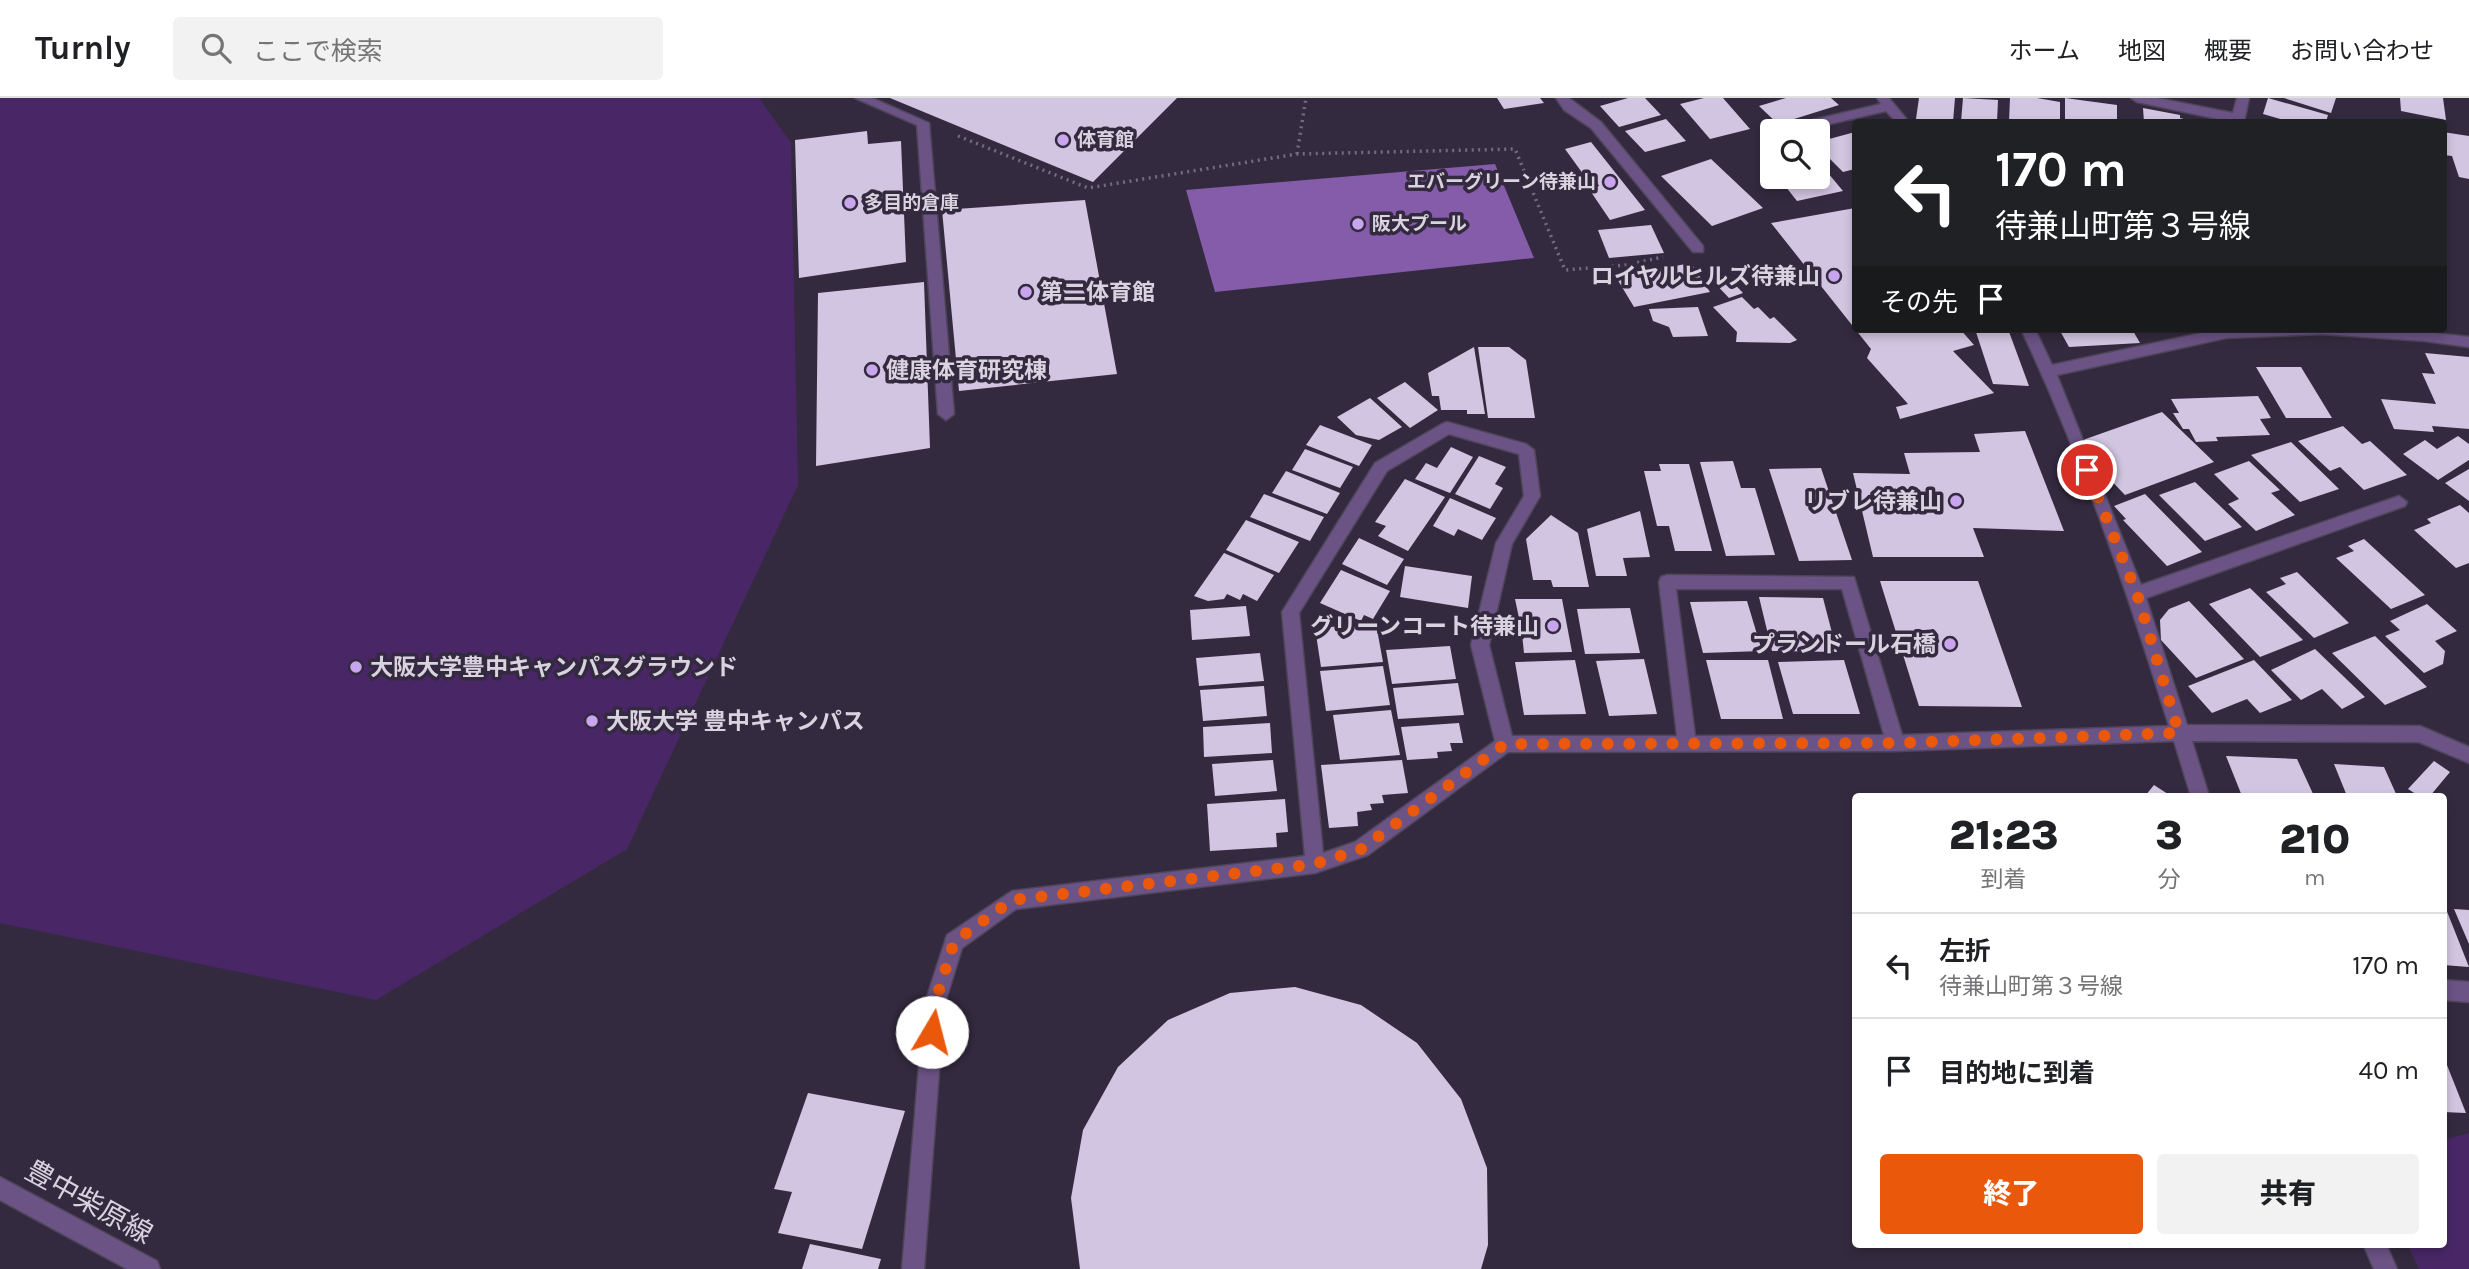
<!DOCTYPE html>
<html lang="ja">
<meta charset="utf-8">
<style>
:root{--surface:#fff;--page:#f2f2f2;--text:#202124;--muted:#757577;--line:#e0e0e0;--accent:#ea580c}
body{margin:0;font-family:Karla,"Noto Sans JP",sans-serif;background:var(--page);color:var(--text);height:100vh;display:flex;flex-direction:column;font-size:26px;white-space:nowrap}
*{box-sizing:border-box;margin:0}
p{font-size:23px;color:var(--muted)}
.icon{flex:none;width:38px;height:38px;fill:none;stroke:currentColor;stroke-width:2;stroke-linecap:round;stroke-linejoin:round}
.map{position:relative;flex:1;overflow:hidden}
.drawer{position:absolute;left:1852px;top:695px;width:595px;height:455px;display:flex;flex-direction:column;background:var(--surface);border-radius:7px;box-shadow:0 4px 10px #0003}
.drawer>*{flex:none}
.top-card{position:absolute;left:1852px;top:21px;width:595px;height:214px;border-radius:7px;box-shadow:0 4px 10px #0003;background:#202124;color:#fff;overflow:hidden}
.controls{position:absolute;left:1760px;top:21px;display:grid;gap:14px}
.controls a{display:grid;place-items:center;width:70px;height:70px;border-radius:7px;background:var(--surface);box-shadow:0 4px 10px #0003;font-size:35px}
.pin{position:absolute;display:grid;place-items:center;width:60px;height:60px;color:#fff;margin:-30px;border:4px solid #fff;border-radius:50%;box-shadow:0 2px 7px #0007}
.me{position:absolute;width:77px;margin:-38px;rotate:8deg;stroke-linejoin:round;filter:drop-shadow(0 0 5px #0008)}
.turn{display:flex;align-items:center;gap:24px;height:147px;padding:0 28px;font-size:32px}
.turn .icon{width:91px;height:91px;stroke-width:2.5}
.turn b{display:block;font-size:49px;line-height:60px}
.then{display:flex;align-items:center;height:66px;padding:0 28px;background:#0003;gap:14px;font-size:26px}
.eta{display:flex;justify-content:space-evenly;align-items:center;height:119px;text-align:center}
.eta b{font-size:42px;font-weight:800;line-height:49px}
.action{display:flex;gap:14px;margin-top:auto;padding:14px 28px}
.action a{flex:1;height:80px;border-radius:7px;background:var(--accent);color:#fff;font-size:28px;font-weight:800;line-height:80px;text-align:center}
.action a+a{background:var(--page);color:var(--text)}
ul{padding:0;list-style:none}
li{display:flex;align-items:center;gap:21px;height:105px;padding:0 28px;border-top:2px solid var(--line)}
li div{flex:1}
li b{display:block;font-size:26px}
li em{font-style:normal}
header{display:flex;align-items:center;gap:42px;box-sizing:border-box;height:98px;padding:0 35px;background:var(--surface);border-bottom:2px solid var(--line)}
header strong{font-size:33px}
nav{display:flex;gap:38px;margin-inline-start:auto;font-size:24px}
.search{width:490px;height:63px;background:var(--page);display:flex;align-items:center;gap:18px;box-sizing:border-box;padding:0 24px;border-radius:7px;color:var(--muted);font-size:26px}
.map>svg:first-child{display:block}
</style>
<header>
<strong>Turnly</strong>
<div class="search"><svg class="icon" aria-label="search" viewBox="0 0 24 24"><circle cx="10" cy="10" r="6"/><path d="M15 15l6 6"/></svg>ここで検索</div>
<nav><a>ホーム</a><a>地図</a><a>概要</a><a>お問い合わせ</a></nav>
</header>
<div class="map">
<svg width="2469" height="1171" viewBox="0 0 2469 1171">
<rect width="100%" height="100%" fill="#342a3f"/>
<path fill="#492766" d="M0,0H759L791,45L798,387L627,751L376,902L0,825Z
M2469,1035V1171H2419L2407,1146H2443V1042Z"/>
<path fill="#845caa" d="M1495,66L1534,160L1215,194L1186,92Z"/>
<path fill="#d2c5e1" d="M890,0H1177L1093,84Z
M1497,0H1540L1544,5L1504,11Z
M1628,0H1645L1661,17L1619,29L1600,8Z
M1704,0H1723L1750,31L1710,41L1680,6Z
M1786,0H1831L1839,7L1778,26L1759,8Z
M1919,0H1955L1953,24L1916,21Z
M1963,0L1998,2L1997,24H1961Z
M2010,0H2037L2060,4V24H2009Z
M2065,0L2117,7V24H2065Z
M2268,0L2328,17L2326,24H2291L2263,16Z
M2284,0H2336L2331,15Z
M2400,0H2443L2446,22L2401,13Z
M2143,10L2180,17V20L2195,24H2144Z
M1666,21L1686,43L1645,54L1625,33Z
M867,33L868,46L901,43L906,164L799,180L795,42Z
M1855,34V71L1843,74L1818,49V44Z
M2443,34L2469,38V81L2459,79L2452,58L2443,57Z
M1591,44L1645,112L1610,122L1589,91L1599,88L1594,77L1586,80L1565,51Z
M1711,61L1763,110L1712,128L1661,78Z
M1818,63L1843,93L1797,103L1778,79H1818Z
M1085,102L1117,276L959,293L942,112Z
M1855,110V231H1960L1974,247L1953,253L1994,295L1900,321L1896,309L1908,306L1867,260L1871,251L1771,125Z
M1651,127L1664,155L1609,160L1598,132Z
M1691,165L1710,194L1634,209L1616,179Z
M1724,175L1743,195L1729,200L1710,180Z
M924,184L930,350L816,368L818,195Z
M1742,199L1754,211L1758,209L1770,221L1774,219L1797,242L1790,245L1736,244L1737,234L1713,209Z
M1698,209L1708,238L1673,239L1669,229L1653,223L1649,211Z
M1975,231H2008L2029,288L1993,286Z
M2059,231H2132L2140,245L2069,249Z
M1474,249L1485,316H1467V312H1441L1439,298H1432L1428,275Z
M1478,249H1509L1526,262L1535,320H1488Z
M2425,255L2469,259V331L2432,328L2434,334L2394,331L2381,301L2436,306L2422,275L2435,276Z
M2256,269H2301L2332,320H2286Z
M1405,284L1438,312L1410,330L1377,300Z
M2258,298L2271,320L2260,321L2270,337L2216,339L2218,343L2196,344L2189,331H2183L2173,315H2179L2171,301Z
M1370,300L1402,329L1379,342L1356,337L1337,319Z
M2162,314L2214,364L2125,397L2101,372L2107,370L2080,343Z
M1320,327L1372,347L1359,368L1306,347Z
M2343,328L2362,346L2370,343L2407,377L2364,392L2340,369L2330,373L2298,343Z
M2025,333L2064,433L1973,430L1984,459H1873L1853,375L1910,376L1904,355L1980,354L1974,336Z
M2458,338L2469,346V362L2438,382L2403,356L2425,342L2437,351Z
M2291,344L2339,391L2300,404L2251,357Z
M1451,349L1473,359L1450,395L1415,381L1426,365L1437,370Z
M1305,351L1353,369L1340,390L1292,372Z
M1479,358L1506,369L1495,386L1503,390L1490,411L1455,396Z
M1733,363L1741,390H1755L1775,457L1726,458L1700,364Z
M2249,363L2280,392L2271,395L2295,417L2256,433L2228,406L2239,401L2214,376Z
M1659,366H1689L1712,453H1675L1669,428H1657L1644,373H1661Z
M1821,370L1852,462L1799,463L1769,371Z
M2469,371V403L2445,385Z
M1286,373L1340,395L1327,416L1272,395Z
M1405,381L1445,399L1408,453L1378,438L1386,428L1375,424Z
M2195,384L2242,429L2205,443L2159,397Z
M1264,396L1324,419L1310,443L1250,419Z
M2145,396L2202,454L2167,468L2123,422L2126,421L2114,408Z
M1450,400L1496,420L1482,442L1458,431L1454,438L1433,428Z
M2460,407L2469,415V465L2456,470L2414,432L2431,425L2427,421Z
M1640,413L1650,459L1623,460L1627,478H1596L1587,431Z
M1551,417L1578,435L1589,489H1553L1551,482H1533L1526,441Z
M1246,422L1299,444L1279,475L1226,452Z
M1359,440L1404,461L1387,487L1342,466Z
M2364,441L2425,497L2391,511L2336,460L2354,453L2348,448Z
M1224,455L1274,477L1257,503L1243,496L1240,502L1227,496L1224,501L1208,503L1194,498Z
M1405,468L1472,478L1468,510L1400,499Z
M1341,472L1390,493L1373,521L1364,517L1361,523L1320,505Z
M2297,474L2349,525L2314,540L2266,494L2286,486L2280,480Z
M1880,483H1978L2022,609L1919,608Z
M2250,490L2303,542L2260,559L2209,506Z
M1759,499L1823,500L1837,554L1772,553Z
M1515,501H1562L1572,554L1524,555L1522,536H1540L1539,520H1519Z
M1747,503L1762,553L1703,555L1690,504Z
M2189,503L2244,561L2196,580L2161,542L2160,522L2169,511Z
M2427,506L2457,533L2435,543L2445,553L2443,566L2424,575L2385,538L2400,532L2390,523Z
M1246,508L1250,538L1192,542L1190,512Z
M1630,510L1640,555L1585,556L1577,511Z
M1376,526L1383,564L1321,569L1315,530Z
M2375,538L2427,589L2385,607L2332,555Z
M1450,548L1456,581L1392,586L1386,552Z
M2315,551L2365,599L2342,611L2322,591L2301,602L2271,572Z
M1260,555L1264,583L1199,588L1196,560Z
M1644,561L1657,616L1609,618L1596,563Z
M1575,562L1586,616L1524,617L1515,564Z
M1706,562H1768L1783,621H1721Z
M1844,562L1860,616H1793L1778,564Z
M2254,562L2292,602L2260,615L2247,601L2212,615L2188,588Z
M1383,568L1390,607L1326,613L1320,573Z
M1458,585L1464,617L1398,621L1393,590Z
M1264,588L1267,618L1203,623L1200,592Z
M1391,612L1400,657L1340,662L1333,617Z
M1270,625L1272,655L1204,659L1203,629Z
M1459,625L1463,645H1450L1452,653L1437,654L1438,660L1407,662L1401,629Z
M2226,658L2297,661L2314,698H2242Z
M1273,662L1277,693L1215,698L1212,666Z
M1402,662L1408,695L1382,697L1384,705L1370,706L1372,712L1357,714L1358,728L1329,730L1321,667Z
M2434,663L2450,674L2430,698H2419L2408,691Z
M2334,666L2384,669L2397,698H2347Z
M2154,687L2171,698H2145Z
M1285,701L1288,734L1276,735L1277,749L1210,753L1207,706Z
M2443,810L2446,811L2469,869L2443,867Z
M2454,811L2469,812V846Z
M1295,889L1361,907L1417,945L1461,1001L1487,1070L1488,1147L1481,1171H1080L1071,1100L1083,1032L1118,969L1168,922L1230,895Z
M2443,957L2466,1015L2443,1014Z
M808,995L905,1013L862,1151L778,1135L792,1094L774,1091Z
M810,1146L881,1161L878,1171H802Z"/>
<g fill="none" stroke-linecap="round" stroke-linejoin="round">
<g stroke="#4e4559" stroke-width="3">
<path id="service" d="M855,0H872L929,25L954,316L946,322L938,316L917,27Z"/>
</g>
<g stroke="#4e4559" stroke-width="3">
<path id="minor" d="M1556,0H1569L1601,24L1703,148V154H1693L1591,30L1564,12Z
M1877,0H1889L1909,24H1896L1886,13L1799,33H1777L1783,29L1881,6Z
M2131,0H2157L2233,15L2237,0H2249L2244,24H2232L2137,4Z
M2021,231H2035L2052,267L2220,231H2399L2469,239V249L2425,243L2322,236L2226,240L2057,277L2141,487L2399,398L2407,404L2405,408L2146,500L2187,627L2420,628L2469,649V665L2419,644L2192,643L2209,698H2191L2174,643L1895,653L1508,654L1368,757L1315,775L1016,811L962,850L944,908L924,1171H902L924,908L947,837L1012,793L1305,758L1282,514L1375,365L1442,326L1447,324L1526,346L1534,352L1540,398L1512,446L1489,547L1512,638H1677L1659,484L1661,479L1667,477L1854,479L1902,637L2169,628C2127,493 2081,358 2021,231ZM1449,336L1519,356L1524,398L1496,445L1471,547L1495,643L1355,744L1323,755L1299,515L1387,373ZM1676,491H1842L1884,637L1695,638Z
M2443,882L2469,884V904L2443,902Z
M2363,1146H2386L2397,1171H2374Z"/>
</g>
<g stroke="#4e4559" stroke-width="3">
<path id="tertiary" d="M0,1079L157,1163L160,1171H127L0,1102Z"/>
</g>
<path stroke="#746c7e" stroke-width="3.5" stroke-dasharray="2 4.5" stroke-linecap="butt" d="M958,38L1088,90L1297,56L1515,51L1565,172L1626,167L1663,159
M1297,56L1306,0"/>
<use href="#service" fill="#6b5385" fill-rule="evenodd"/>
<use href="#minor" fill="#6b5385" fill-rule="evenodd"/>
<use href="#tertiary" fill="#6b5385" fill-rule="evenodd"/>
</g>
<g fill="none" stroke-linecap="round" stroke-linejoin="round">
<path stroke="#ea580c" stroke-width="12" stroke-dasharray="0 21.6" d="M932,934L934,908L954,844L1012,802L1315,766L1361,751L1505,646L1895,645L2179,635L2137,496L2087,372"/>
</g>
<g fill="#c9a5ee" stroke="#342a3f" stroke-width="2.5">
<circle cx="1063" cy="42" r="7"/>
<circle cx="1610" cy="84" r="7"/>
<circle cx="850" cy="105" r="7"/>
<circle cx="1358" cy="126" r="7"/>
<circle cx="1834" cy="178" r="7"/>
<circle cx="1026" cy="194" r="7"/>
<circle cx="872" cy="272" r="7"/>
<circle cx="1956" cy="403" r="7"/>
<circle cx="1553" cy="528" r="7"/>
<circle cx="1950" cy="546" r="7"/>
<circle cx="356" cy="569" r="7"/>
<circle cx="592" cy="623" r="7"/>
</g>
<g text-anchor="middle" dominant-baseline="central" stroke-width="7" stroke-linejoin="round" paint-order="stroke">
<g font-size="19" font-weight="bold" fill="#d9d3e0" stroke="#342a3f" text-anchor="start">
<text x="1077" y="42">体育館</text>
<text x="1596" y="84" text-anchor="end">エバーグリーン待兼山</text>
<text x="864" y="105">多目的倉庫</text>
<text x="1372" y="126">阪大プール</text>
</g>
<g font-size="23" font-weight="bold" fill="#d9d3e0" stroke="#342a3f" text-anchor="end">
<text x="1820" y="178">ロイヤルヒルズ待兼山</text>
<text x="1040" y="194" text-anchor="start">第二体育館</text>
<text x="886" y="272" text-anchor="start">健康体育研究棟</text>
<text x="1942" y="403">リブレ待兼山</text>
<text x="1539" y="528">グリーンコート待兼山</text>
<text x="1936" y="546">プランドール石橋</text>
<text x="370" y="569" text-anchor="start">大阪大学豊中キャンパスグラウンド</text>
<text x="606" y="623" text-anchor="start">大阪大学 豊中キャンパス</text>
</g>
<g font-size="28" fill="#d9d3e0" stroke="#342a3f">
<text transform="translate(89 1104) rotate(29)">豊中柴原線</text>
</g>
</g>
</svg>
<div class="controls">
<a><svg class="icon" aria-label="search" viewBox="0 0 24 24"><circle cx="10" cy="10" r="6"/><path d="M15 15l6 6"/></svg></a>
</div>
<div class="pin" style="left:2087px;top:372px;background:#d93025"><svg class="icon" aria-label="arrive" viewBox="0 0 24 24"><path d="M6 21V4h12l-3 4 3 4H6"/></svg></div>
<svg class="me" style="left:932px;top:934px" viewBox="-20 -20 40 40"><circle r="19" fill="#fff"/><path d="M0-13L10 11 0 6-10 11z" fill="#ea580c"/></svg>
<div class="top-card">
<div class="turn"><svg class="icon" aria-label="left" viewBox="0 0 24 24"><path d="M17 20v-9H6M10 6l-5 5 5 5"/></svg><div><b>170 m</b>待兼山町第３号線</div></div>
<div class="then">その先<svg class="icon" aria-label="arrive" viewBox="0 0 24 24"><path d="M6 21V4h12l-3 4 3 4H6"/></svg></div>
</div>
<section class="drawer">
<div class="eta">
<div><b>21:23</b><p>到着</p></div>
<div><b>3</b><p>分</p></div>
<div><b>210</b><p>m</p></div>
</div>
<ul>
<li><svg class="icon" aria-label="left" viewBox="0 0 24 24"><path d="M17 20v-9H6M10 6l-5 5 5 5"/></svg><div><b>左折</b><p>待兼山町第３号線</p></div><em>170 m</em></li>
<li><svg class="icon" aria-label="arrive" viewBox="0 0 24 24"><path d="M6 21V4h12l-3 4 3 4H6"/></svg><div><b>目的地に到着</b></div><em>40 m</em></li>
</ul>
<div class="action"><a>終了</a><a>共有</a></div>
</section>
</div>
